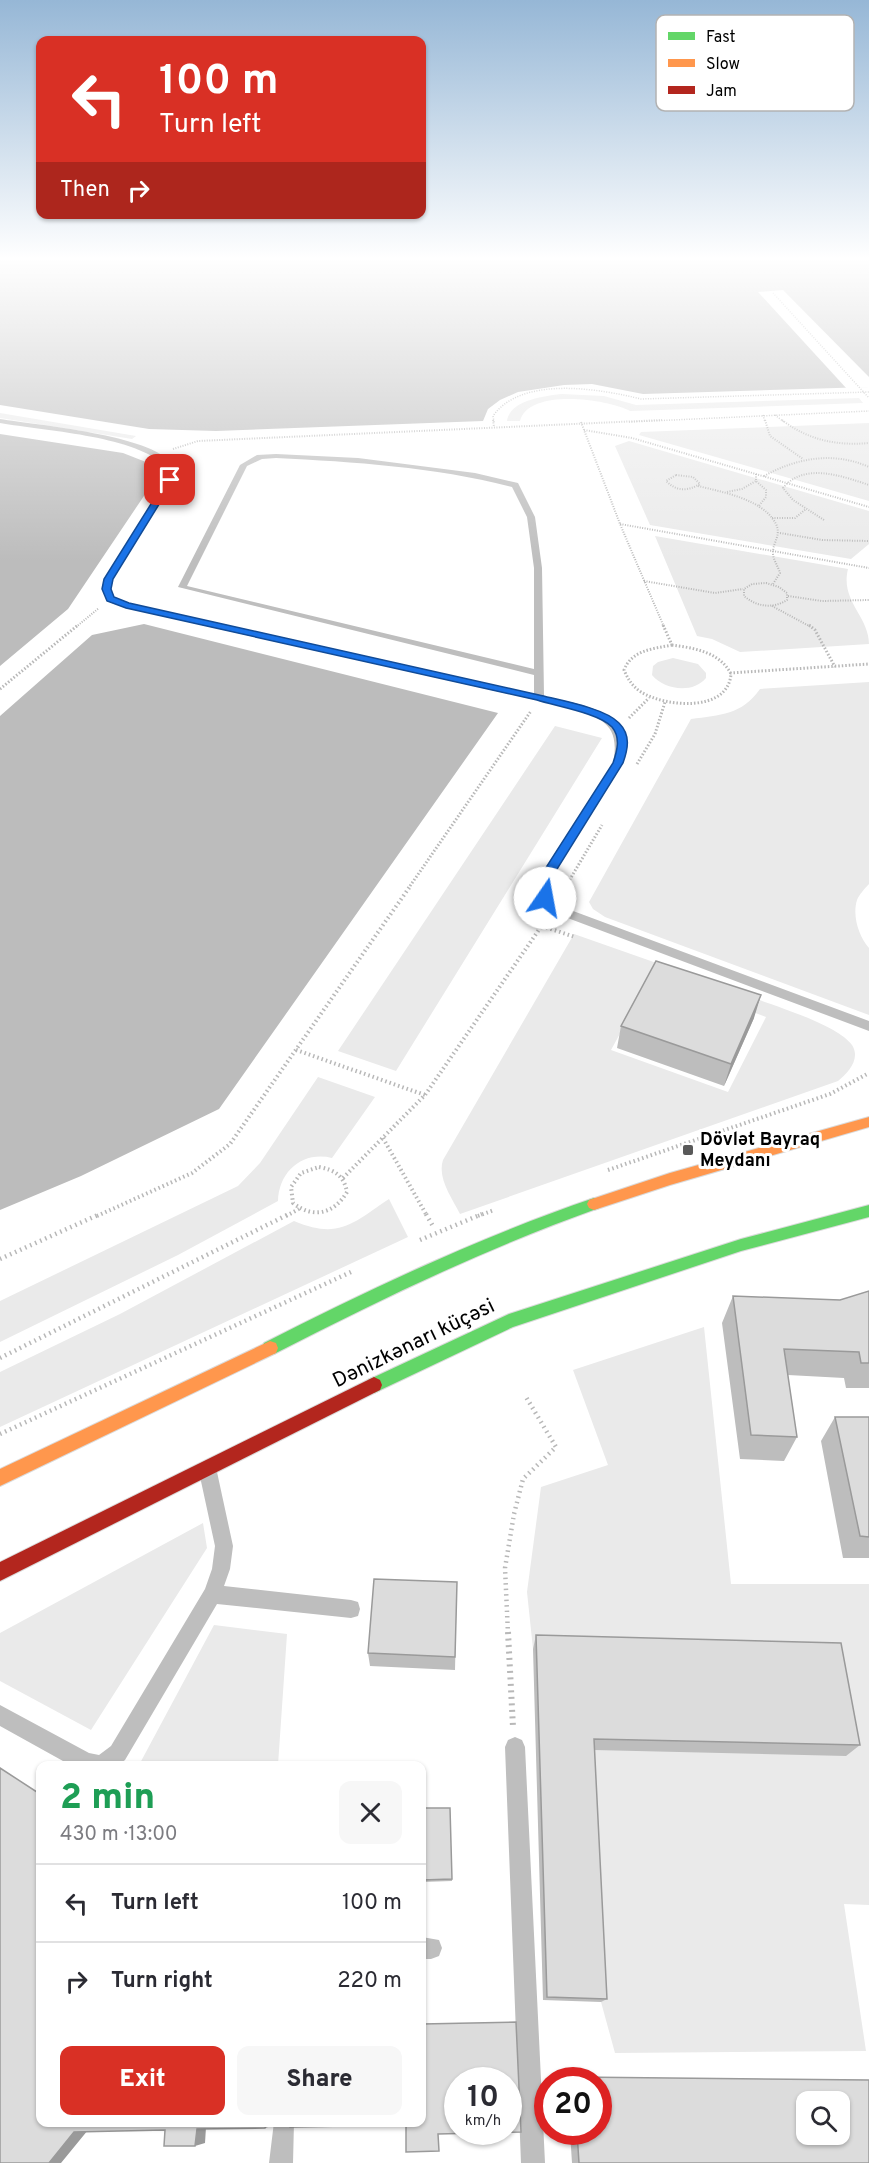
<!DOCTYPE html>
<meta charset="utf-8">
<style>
:root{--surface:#fff;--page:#f7f7f7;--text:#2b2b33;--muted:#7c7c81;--line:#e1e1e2;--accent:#d93025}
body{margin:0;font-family:Overpass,sans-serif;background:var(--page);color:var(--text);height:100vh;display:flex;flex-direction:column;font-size:22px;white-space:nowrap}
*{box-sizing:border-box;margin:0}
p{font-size:20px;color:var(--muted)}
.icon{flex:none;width:33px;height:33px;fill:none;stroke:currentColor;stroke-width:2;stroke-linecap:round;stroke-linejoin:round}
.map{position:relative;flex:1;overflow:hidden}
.side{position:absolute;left:36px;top:1761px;width:390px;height:366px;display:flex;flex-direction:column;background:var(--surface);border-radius:12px;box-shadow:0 2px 4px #0004}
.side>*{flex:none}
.banner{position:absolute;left:36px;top:36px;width:390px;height:183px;border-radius:12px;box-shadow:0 2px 4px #0004;background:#d93025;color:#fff;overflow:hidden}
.controls{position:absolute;left:796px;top:2091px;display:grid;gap:12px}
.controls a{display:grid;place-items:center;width:54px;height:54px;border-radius:12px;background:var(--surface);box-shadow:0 2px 4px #0004;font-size:30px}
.speed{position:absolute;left:444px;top:2067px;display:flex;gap:12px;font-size:30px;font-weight:700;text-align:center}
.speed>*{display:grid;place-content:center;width:78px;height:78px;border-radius:50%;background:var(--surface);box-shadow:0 2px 4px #0004;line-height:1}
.speed small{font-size:15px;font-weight:400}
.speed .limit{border:9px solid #d22;background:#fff;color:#111}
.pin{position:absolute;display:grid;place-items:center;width:51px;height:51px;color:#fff;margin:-26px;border-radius:12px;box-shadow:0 3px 9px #0006}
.me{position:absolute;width:66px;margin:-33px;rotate:12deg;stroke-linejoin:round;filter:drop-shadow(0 0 4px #0008)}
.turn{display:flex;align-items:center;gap:21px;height:126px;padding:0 24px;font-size:27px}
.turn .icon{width:78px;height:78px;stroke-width:2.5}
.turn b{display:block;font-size:42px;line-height:51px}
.then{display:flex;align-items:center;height:57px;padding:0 24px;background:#0003;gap:12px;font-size:22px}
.round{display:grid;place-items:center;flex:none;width:63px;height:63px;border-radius:12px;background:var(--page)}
.summary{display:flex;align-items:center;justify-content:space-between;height:102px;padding:0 24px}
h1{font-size:36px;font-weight:800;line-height:45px;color:#1e9e55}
.action{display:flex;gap:12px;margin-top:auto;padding:12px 24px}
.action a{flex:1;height:69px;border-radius:12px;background:var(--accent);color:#fff;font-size:24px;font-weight:800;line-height:69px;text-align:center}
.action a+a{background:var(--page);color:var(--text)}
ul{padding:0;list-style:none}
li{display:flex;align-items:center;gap:18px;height:78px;padding:0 24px;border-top:2px solid var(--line)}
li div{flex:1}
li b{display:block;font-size:22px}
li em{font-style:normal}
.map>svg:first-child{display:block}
</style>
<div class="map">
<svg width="869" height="2163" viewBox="0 0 869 2163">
<rect width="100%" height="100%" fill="#fff"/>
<path fill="#eaeaea" d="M562,394L604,396L636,405L859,398L863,403L630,411C607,399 529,388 520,421H507C510,400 544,396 562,394Z
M0,413L136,436L132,439L0,418Z
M869,423V501L639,435L641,432Z
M629,441L869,511V544L851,559L650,525L615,446Z
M655,536L848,569C840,601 869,616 869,644L740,652L712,639L697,636Z
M673,658L698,664L706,673V678C693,694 664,690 652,675L653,666L658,662Z
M869,682V884C865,888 859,895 857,900C852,916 859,937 869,948V1015L605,917L593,909L589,902L691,719C720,715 742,715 760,689Z
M555,726L602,738L396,1071L338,1051Z
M574,934L739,992L651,977L611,1050L728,1092L766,1017L745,1009L751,997C775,1006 838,1025 852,1045C861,1059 848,1073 838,1081L460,1214C452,1198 437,1178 443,1160Z
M318,1077L375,1097L332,1158C303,1151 279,1171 278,1201L178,1255L0,1342V1301L238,1186L260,1163Z
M389,1199L408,1237L0,1427V1372L120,1314L294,1221C339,1240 353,1223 389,1199Z
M704,1327L731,1584H869V1905L844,1904L866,2051L615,2053L601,2002L533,1649L527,1592L541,1487L608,1465L573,1370Z
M203,1523L207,1548L91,1730L0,1681V1633Z
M214,1625L287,1634L278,1765H139Z"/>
<path fill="#bcbcbc" d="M0,260H869V387L643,394L592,384L564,385L518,392L500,400L488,409L483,421L216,431L149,429L0,405Z
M0,434L123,453L151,464L156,478L68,609L0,666Z
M144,624L498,713L219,1109L81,1176L0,1210V716L92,635Z"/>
<path fill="#fff" d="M783,290L869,377V387L847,389L758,292Z"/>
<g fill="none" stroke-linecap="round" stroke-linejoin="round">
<g stroke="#dbdbdb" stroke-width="2">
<path id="fast" d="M594,1198L599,1200L601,1204L599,1208C487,1248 381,1299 276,1353L270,1355L264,1353L262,1348L264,1343C372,1288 480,1237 594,1198Z
M869,1205V1217L741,1251L513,1327L374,1393L368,1390L366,1385L368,1380L509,1314L741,1239Z"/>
</g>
<g stroke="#dbdbdb" stroke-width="2">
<path id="slow" d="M869,1117V1127L670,1185L594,1210L589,1208L587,1204L589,1200L670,1173Z
M270,1341L276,1343L278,1348L276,1353L0,1486V1469Z"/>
</g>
<g stroke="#dbdbdb" stroke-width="2">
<path id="jam" d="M374,1377L380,1380L382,1385L380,1390L0,1581V1562Z"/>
</g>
<path stroke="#b8b8b8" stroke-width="1.5" stroke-dasharray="1 1.5" stroke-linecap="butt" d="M773,293L869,398
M763,415L765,422
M775,415L784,422
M494,422L493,416C522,375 600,389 641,399L869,392
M629,422L869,411"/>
<path stroke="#b8b8b8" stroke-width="2" stroke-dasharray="1 1.5" stroke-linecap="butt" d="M493,420L494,427
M765,420L770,436L803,459
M782,420C808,440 837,446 869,443
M581,422L620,524L664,627
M584,430L632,438L869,507
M173,449L198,441L662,420
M756,474V481L766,490V497L758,507
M676,475L693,477L700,484C688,491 677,492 666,481Z
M764,476C797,458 833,451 869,467
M698,486C722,492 763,499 776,524C781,535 774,541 773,551C772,558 778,566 780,573L773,584
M727,492L742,489L756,481
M772,518H795L806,509
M824,520L793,500L783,488C804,462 842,476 869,485
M620,524L869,568
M780,533L822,540L869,541
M644,581L715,593L743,589
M766,583L779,587L787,593V600C773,609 757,607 744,596V589L752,584Z
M788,596L822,601L869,600
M772,606L811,627
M76,627L99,608"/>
<path stroke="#b8b8b8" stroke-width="3" stroke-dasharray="1.5 2" stroke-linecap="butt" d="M663,625L672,645
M809,625L815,630L835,667
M672,645C694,648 720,652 731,674C728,713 665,707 641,692C632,686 628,679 624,670C632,650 652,649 672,645Z
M730,673L869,664
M0,689L78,625
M629,718L649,698
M637,764L655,734L665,702
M410,886L531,711
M566,886L602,825"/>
<path stroke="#b8b8b8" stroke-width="4" stroke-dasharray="1.5 3" stroke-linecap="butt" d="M563,891L567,885
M542,926L575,937
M296,1050L425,1095
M383,1138L427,1216
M319,1167C335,1170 344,1176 347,1192C334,1214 313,1219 293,1203L291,1187L301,1173Z
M608,1170L830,1094L869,1073
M343,1178L425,1095L545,921
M97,1216L192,1173L230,1144L411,885
M286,1216L299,1209
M478,1216L494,1210"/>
<path stroke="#b8b8b8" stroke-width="4.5" stroke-dasharray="1.5 4" stroke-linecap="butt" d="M426,1214L434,1228
M420,1240L482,1214
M0,1259L100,1214
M0,1358L289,1214
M0,1434L351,1272
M508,1634L505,1568L514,1514L523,1479L556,1447L526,1397"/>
<path stroke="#b8b8b8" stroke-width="6" stroke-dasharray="2 4.5" stroke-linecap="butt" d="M508,1632L513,1727"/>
<path fill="#bebebe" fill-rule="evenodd" d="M0,419C37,425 152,435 172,464L174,480L113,579L111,589L114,597L129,603L534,694V675L178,587L240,465L257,455L276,454L358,458L475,473L518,483L535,517L542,568L544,696C572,703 624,708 626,745C627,750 624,757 623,763L557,869C550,883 547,892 557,905L869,1021V1031L549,911C535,894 536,888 545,869L613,763C621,724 601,717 567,707L126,608L107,601L103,589L105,579L166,480L164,464C129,435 45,431 0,423ZM276,458C355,462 435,467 512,487L527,517L534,568V669L187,586L247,466L262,459Z
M208,1464L214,1466L217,1472L233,1546L230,1569L224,1586L351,1600L358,1602L360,1609L358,1616L351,1618L217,1604L125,1760L117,1766H72L0,1726V1705L89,1753L99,1755L111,1746L205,1589L212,1569L215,1546L199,1472L202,1466Z
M515,1737L522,1740L525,1747L545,2163H521L505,1747L508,1740Z
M422,1937L439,1940L442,1948L439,1956L431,1959H422Z
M274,2122H294L293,2163H269Z"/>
<use href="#fast" fill="#63d668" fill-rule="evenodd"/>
<use href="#slow" fill="#ff974d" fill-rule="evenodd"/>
<use href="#jam" fill="#b3261e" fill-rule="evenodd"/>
</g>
<path fill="#bdbdbd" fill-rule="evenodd" d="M754,1018L724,1086L617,1048L621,1026Z
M869,1291V1388H846L844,1378L788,1375L797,1437L784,1461L740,1459L722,1323L733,1296L840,1300Z
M835,1417H869V1558H843L821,1441Z
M457,1582L455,1670L370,1666L368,1653Z
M536,1635L860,1745L846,1756L594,1750L607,1999L601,2002L543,2000L533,1649Z
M422,1808H450L452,1881L422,1882Z
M568,2077L869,2080V2163H572L570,2132H598V2080H568ZM807,2102H840V2134H807Z"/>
<path fill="#9a9a9a" d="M761,995L754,1018L724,1086L731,1064Z
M267,2122H273L271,2126L265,2128Z
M206,2127L205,2143L195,2146L197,2129Z
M88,2130L61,2163H49L74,2132Z"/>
<path fill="#dcdcdc" stroke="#9a9a9a" stroke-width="1.5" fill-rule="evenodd" d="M656,961L761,995L731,1064L621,1026Z
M869,1291V1363H861L859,1352L784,1349L797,1437L751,1435L733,1296L840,1300Z
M835,1417H869V1537L860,1536Z
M374,1579L457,1582L455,1657L368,1653Z
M536,1635L841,1643L860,1745L594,1739L607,1999L547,1997Z
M0,1768L40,1794V2122H267L265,2128L197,2129L195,2146H164L165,2130L74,2132L49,2163H0Z
M422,1808H450L452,1879L422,1880Z
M516,2022L521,2132L438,2134L439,2151L406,2152V2125L290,2127L289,2122H422V2024ZM458,2080H508V2132H458Z
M575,2077L869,2080V2163H579L577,2132H598V2080H575ZM807,2102H840V2134H807Z"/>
<linearGradient id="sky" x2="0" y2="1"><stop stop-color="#96b7d6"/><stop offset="0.46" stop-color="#fff"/><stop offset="1" stop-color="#fff" stop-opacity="0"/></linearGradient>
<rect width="869" height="562" fill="url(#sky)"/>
<path fill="#1a73e8" stroke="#114b97" stroke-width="1.5" d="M170,478L174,480L113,579L111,589L114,597L129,603L539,695C559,700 605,708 619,723C631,735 628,749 623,763L557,869L550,884L549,901H540C536,889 540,880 545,869L613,763C617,751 621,738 612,727C599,713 555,706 537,700L126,608L107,601L102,589L104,579L166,480Z"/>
<rect fill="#595959" stroke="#fff" stroke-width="2" x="682" y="1144" width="12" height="12" rx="3"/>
<g text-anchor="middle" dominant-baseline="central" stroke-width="6" stroke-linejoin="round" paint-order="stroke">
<g font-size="18" font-weight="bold" fill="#000" stroke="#fff" text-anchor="start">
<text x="700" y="1140">Dövlət Bayraq<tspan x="700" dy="21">Meydanı</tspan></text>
</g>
<g font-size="21" fill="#000" stroke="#fff">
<text transform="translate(414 1344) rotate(-26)">Dənizkənarı küçəsi</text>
</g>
</g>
<rect x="656" y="15" width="198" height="96" rx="9" fill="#fff" stroke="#b2b2b2" stroke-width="1.5"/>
<rect x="668" y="32" width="27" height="8" fill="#63d668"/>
<rect x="668" y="59" width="27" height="8" fill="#ff974d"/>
<rect x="668" y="86" width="27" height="8" fill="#b3261e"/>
<g font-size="16" fill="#000">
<text x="706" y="42">Fast</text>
<text x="706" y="69">Slow</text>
<text x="706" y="96">Jam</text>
</g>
</svg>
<div class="controls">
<a><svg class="icon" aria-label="search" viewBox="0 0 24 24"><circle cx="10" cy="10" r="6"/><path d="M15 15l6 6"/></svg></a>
</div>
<div class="speed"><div>10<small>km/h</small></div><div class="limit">20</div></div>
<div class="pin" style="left:170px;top:480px;background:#d93025"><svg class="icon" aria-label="arrive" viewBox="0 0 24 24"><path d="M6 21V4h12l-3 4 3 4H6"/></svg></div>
<svg class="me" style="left:545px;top:898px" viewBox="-20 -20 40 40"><circle r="19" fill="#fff"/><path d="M0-13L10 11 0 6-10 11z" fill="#1a73e8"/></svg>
<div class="banner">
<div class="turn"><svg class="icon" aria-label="left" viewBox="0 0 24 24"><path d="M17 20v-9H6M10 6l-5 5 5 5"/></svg><div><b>100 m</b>Turn left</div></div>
<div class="then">Then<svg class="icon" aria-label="right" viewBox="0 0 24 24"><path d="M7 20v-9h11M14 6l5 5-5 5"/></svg></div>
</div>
<section class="side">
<div class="summary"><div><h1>2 min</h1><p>430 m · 13:00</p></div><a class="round"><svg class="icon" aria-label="close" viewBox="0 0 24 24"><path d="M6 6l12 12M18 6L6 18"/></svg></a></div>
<ul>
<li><svg class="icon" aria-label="left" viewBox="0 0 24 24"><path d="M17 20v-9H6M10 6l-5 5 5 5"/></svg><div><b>Turn left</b></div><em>100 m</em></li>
<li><svg class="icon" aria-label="right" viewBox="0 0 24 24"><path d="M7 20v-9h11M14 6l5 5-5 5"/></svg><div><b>Turn right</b></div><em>220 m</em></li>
</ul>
<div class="action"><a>Exit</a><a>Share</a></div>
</section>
</div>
